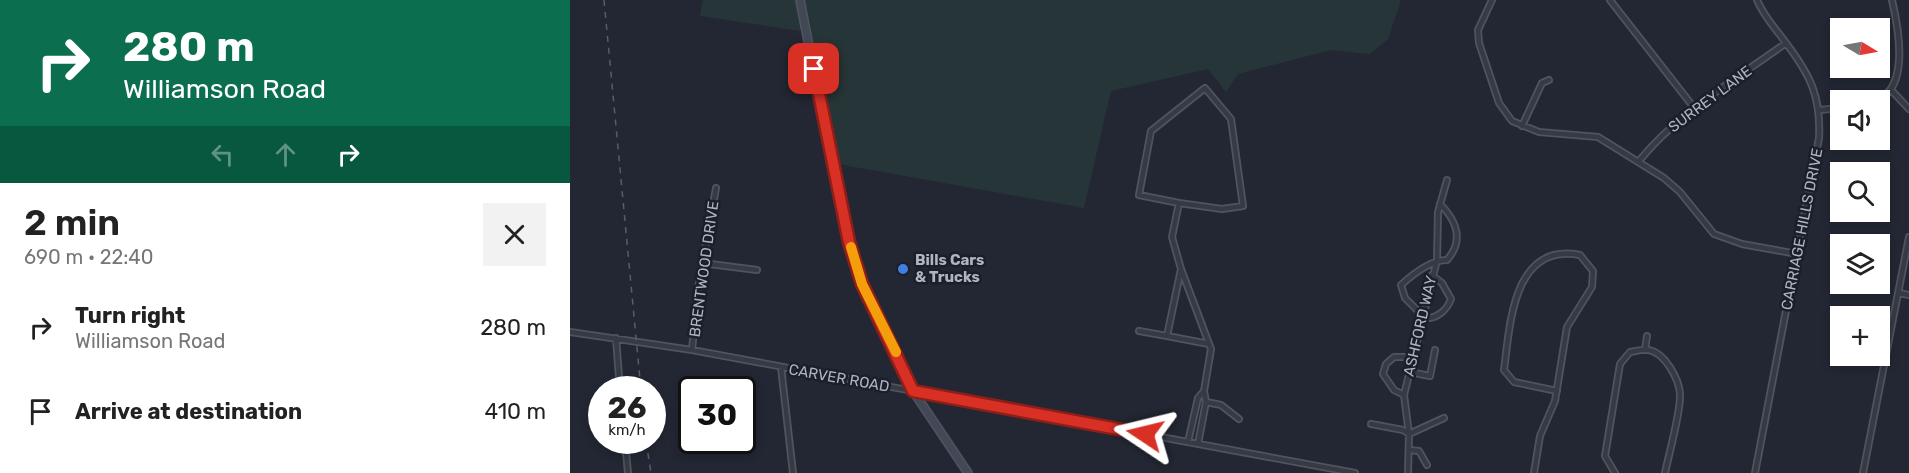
<!DOCTYPE html>
<meta charset="utf-8">
<style>
:root{--surface:#fff;--page:#f2f2f2;--text:#222;--muted:#767676}
body{margin:0;font-family:Rubik,sans-serif;background:var(--page);color:var(--text);height:100vh;display:flex;flex-direction:column;font-size:22px;white-space:nowrap}
*{box-sizing:border-box;margin:0}
p{font-size:20px;color:var(--muted)}
.icon{flex:none;width:33px;height:33px;fill:none;stroke:currentColor;stroke-width:2;stroke-linecap:round;stroke-linejoin:round}
.map{position:relative;flex:1;overflow:hidden}
.drawer{display:flex;flex-direction:column;background:var(--surface);width:570px}
.drawer>*{flex:none}
.top-card{background:#0b6e4f;color:#fff;overflow:hidden}
.needle{width:39px;rotate:100deg}
.controls{position:absolute;left:1260px;top:18px;display:grid;gap:12px}
.controls a{display:grid;place-items:center;width:60px;height:60px;border-radius:0px;background:var(--surface);box-shadow:0 3px 9px #0003;font-size:30px}
.speed{position:absolute;left:18px;top:376px;display:flex;gap:12px;font-size:30px;font-weight:700;text-align:center}
.speed>*{display:grid;place-content:center;width:78px;height:78px;border-radius:50%;background:var(--surface);box-shadow:0 3px 9px #0003;line-height:1}
.speed small{font-size:15px;font-weight:400}
.speed .limit{border:3px solid #111;border-radius:9px;background:#fff;color:#111}
.pin{position:absolute;display:grid;place-items:center;width:51px;height:51px;color:#fff;margin:-26px;border-radius:12px;box-shadow:0 3px 9px #0006}
.me{position:absolute;width:66px;margin:-33px;rotate:280deg;stroke-linejoin:round;filter:drop-shadow(0 0 4px #0008)}
.turn{display:flex;align-items:center;gap:21px;height:126px;padding:0 24px;font-size:27px}
.turn .icon{width:78px;height:78px;stroke-width:2.5}
.turn b{display:block;font-size:42px;line-height:51px}
.lanes{display:flex;align-items:center;height:57px;padding:0 24px;background:#0003;justify-content:center;gap:30px;direction:ltr}
.lanes .off{opacity:.35}
.round{display:grid;place-items:center;flex:none;width:63px;height:63px;border-radius:0px;background:var(--page)}
.headline{display:flex;align-items:center;justify-content:space-between;height:102px;padding:0 24px}
h1{font-size:36px;font-weight:600;line-height:45px}
ul{padding:0;list-style:none}
li{display:flex;align-items:center;gap:18px;height:84px;padding:0 24px}
li div{flex:1}
li b{display:block;font-size:22px}
li em{font-style:normal}
main{display:flex;flex:1;min-height:0}
.map>svg:first-child{display:block}
</style>
<main>
<section class="drawer">
<div class="top-card">
<div class="turn"><svg class="icon" aria-label="right" viewBox="0 0 24 24"><path d="M7 20v-9h11M14 6l5 5-5 5"/></svg><div><b>280 m</b>Williamson Road</div></div>
<div class="lanes"><svg class="icon off" aria-label="left" viewBox="0 0 24 24"><path d="M17 20v-9H6M10 6l-5 5 5 5"/></svg><svg class="icon off" aria-label="ahead" viewBox="0 0 24 24"><path d="M12 20V5M6 11l6-6 6 6"/></svg><svg class="icon" aria-label="right" viewBox="0 0 24 24"><path d="M7 20v-9h11M14 6l5 5-5 5"/></svg></div>
</div>
<div class="headline"><div><h1>2 min</h1><p>690 m · 22:40</p></div><a class="round"><svg class="icon" aria-label="close" viewBox="0 0 24 24"><path d="M6 6l12 12M18 6L6 18"/></svg></a></div>
<ul>
<li><svg class="icon" aria-label="right" viewBox="0 0 24 24"><path d="M7 20v-9h11M14 6l5 5-5 5"/></svg><div><b>Turn right</b><p>Williamson Road</p></div><em>280 m</em></li>
<li><svg class="icon" aria-label="arrive" viewBox="0 0 24 24"><path d="M6 21V4h12l-3 4 3 4H6"/></svg><div><b>Arrive at destination</b></div><em>410 m</em></li>
</ul>
</section>
<div class="map">
<svg width="1339" height="473" viewBox="0 0 1339 473">
<rect width="100%" height="100%" fill="#222733"/>
<path fill="#263537" d="M133,0H831L818,39L800,54L761,50L668,74L656,92L638,69L541,91L514,208L262,163L237,32L130,16Z"/>
<g fill="none" stroke-linecap="round" stroke-linejoin="round">
<g stroke="#4f545f" stroke-width="8">
<path id="minor" d="M922,0L908,30L909,43L929,103L942,121L969,132L1028,137L1094,178L1110,192L1144,234L1172,244L1227,254
M1040,0L1125,109
M1323,92L1339,109
M1307,100C1339,88 1329,30 1322,0
M1250,110L1270,108
M952,126L972,83L979,80
M1069,161C1108,113 1166,79 1216,43
M609,203L652,209L673,206L661,119L635,88L581,131L569,195L609,203L602,237L611,269L641,349L634,391L636,402L628,444
M132,263L187,270
M611,269L597,336L639,344
M862,275L872,283L881,299C877,310 867,319 855,318L835,298L831,285C843,274 861,260 877,260C894,241 887,221 870,204
M1329,293L1339,295
M569,331L597,336
M0,332L122,350L785,473
M46,338L50,390
M122,350L128,289L146,188
M1075,350L1077,336
M211,367L223,473
M839,372L860,376L865,350
M834,395L824,390L813,374L816,364L824,357H844
M636,402L651,405L669,419
M801,424L833,430L839,434L874,418
M55,441L58,473
M618,442L628,398L634,391
M839,450L849,451L857,465
M838,473L839,434L834,395L867,260L868,212L877,180
M964,473L970,436L985,401L997,327L1022,287L1023,271L1010,255C943,242 940,324 934,370L944,382L987,391
M1045,473L1035,456L1050,364L1060,352C1066,351 1073,349 1079,350C1095,353 1109,379 1110,394C1111,412 1099,453 1095,473
M1185,473L1249,138C1251,97 1241,76 1216,43C1206,29 1194,17 1187,0
M1293,473L1339,237"/>
</g>
<g stroke="#4f545f" stroke-width="10">
<path id="secondary" d="M230,0L273,221L292,283L343,391L398,473"/>
</g>
<use href="#minor" stroke="#353a44" stroke-width="4.5"/>
<use href="#secondary" stroke="#434857" stroke-width="7"/>
<path stroke="#575d6b" stroke-width="1.5" stroke-dasharray="6 6" stroke-linecap="butt" d="M34,0L71,390
M76,441L81,473"/>
</g>
<g fill="none" stroke-linecap="round" stroke-linejoin="round">
<g stroke="#8d1f18" stroke-width="15">
<path id="route" d="M244,69L279,242L292,284L343,391L575,434"/>
</g>
<use href="#route" stroke="#d93025" stroke-width="10"/>
<path stroke="#f59e0b" stroke-width="10" d="M281,247L292,284L326,352"/>
</g>
<circle fill="#3f7fe0" stroke="#1a1f29" stroke-width="2" cx="333" cy="269" r="6"/>
<g text-anchor="middle" dominant-baseline="central" stroke-width="5" stroke-linejoin="round" paint-order="stroke">
<g font-size="15" fill="#afb4c1" stroke="#1a1f29">
<text transform="translate(1140 99) rotate(-37)">SURREY LANE</text>
<text transform="translate(1232 229) rotate(-79)">CARRIAGE HILLS DRIVE</text>
<text transform="translate(134 269) rotate(-82)">BRENTWOOD DRIVE</text>
<text transform="translate(850 326) rotate(-77)">ASHFORD WAY</text>
<text transform="translate(269 378) rotate(10)">CARVER ROAD</text>
</g>
<g font-size="15" font-weight="bold" fill="#afb4c1" stroke="#1a1f29" text-anchor="start">
<text x="345" y="260">Bills Cars<tspan x="345" dy="17">&amp; Trucks</tspan></text>
</g>
</g>
</svg>
<div class="controls">
<a><svg class="needle" viewBox="-14 -14 28 28"><path d="M0-13l5 13h-10z" fill="#e53935"/><path d="M0 13l5-13h-10z" fill="#767676"/></svg></a>
<a><svg class="icon" aria-label="sound" viewBox="0 0 24 24"><path d="M4 9h4l5-4v14l-5-4H4zM17 9q2 3 0 6"/></svg></a>
<a><svg class="icon" aria-label="search" viewBox="0 0 24 24"><circle cx="10" cy="10" r="6"/><path d="M15 15l6 6"/></svg></a>
<a><svg class="icon" aria-label="layers" viewBox="0 0 24 24"><path d="M12 4l9 5-9 5-9-5zM3 14l9 5 9-5"/></svg></a>
<a>+</a>
</div>
<div class="speed"><div>26<small>km/h</small></div><div class="limit">30</div></div>
<div class="pin" style="left:244px;top:69px;background:#d93025"><svg class="icon" aria-label="arrive" viewBox="0 0 24 24"><path d="M6 21V4h12l-3 4 3 4H6"/></svg></div>
<svg class="me" style="left:575px;top:434px" viewBox="-20 -20 40 40"><path d="M0-17L14 15 0 8-14 15z" fill="#d93025" stroke="#fff" stroke-width="4"/></svg>
</div>
</main>
